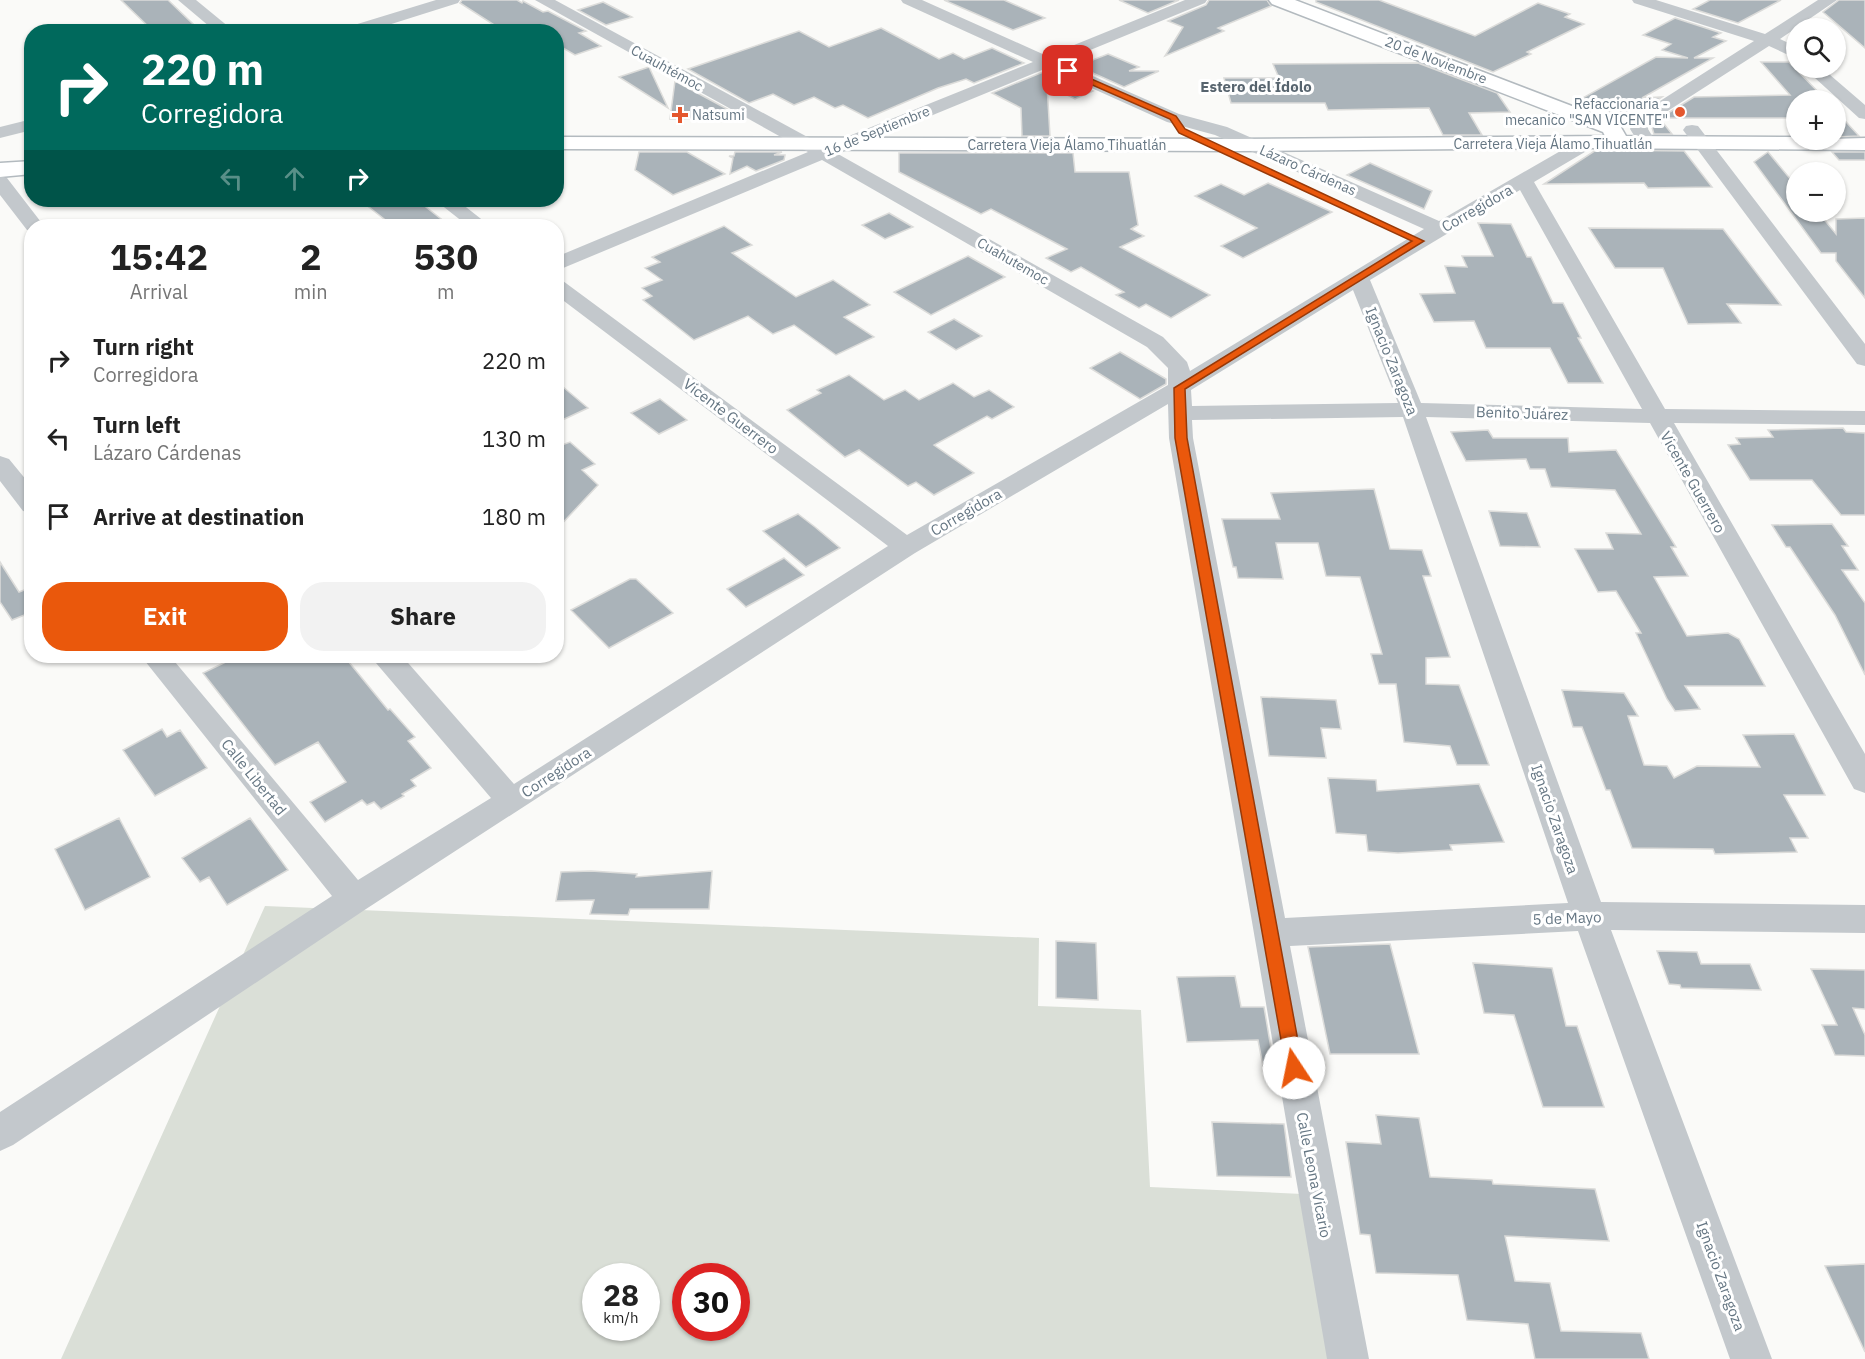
<!DOCTYPE html>
<meta charset="utf-8">
<style>
:root{--surface:#fff;--page:#f2f2f2;--text:#222;--muted:#767676;--accent:#ea580c}
body{margin:0;font-family:"IBM Plex Sans",sans-serif;background:var(--page);color:var(--text);height:100vh;display:flex;flex-direction:column;font-size:22px;white-space:nowrap}
*{box-sizing:border-box;margin:0}
p{font-size:20px;color:var(--muted)}
.icon{flex:none;width:33px;height:33px;fill:none;stroke:currentColor;stroke-width:2;stroke-linecap:round;stroke-linejoin:round}
.map{position:relative;flex:1;overflow:hidden}
.side{position:absolute;left:24px;top:219px;width:540px;height:444px;display:flex;flex-direction:column;background:var(--surface);border-radius:24px;box-shadow:0 2px 4px #0004}
.side>*{flex:none}
.banner{position:absolute;left:24px;top:24px;width:540px;height:183px;border-radius:24px;box-shadow:0 2px 4px #0004;background:#00695c;color:#fff;overflow:hidden}
.tools{position:absolute;left:1786px;top:18px;display:grid;gap:12px}
.tools a{display:grid;place-items:center;width:60px;height:60px;border-radius:50%;background:var(--surface);box-shadow:0 2px 4px #0004;font-size:30px}
.speed{position:absolute;left:582px;top:1263px;display:flex;gap:12px;font-size:30px;font-weight:700;text-align:center}
.speed>*{display:grid;place-content:center;width:78px;height:78px;border-radius:50%;background:var(--surface);box-shadow:0 2px 4px #0004;line-height:1}
.speed small{font-size:15px;font-weight:400}
.speed .limit{border:9px solid #d22;background:#fff;color:#111}
.pin{position:absolute;display:grid;place-items:center;width:51px;height:51px;color:#fff;margin:-26px;border-radius:12px;box-shadow:0 3px 9px #0006}
.me{position:absolute;width:66px;margin:-33px;rotate:349deg;stroke-linejoin:round;filter:drop-shadow(0 0 4px #0008)}
.turn{display:flex;align-items:center;gap:21px;height:126px;padding:0 18px;font-size:27px}
.turn .icon{width:78px;height:78px;stroke-width:2.5}
.turn b{display:block;font-size:42px;line-height:51px}
.lanes{display:flex;align-items:center;height:57px;padding:0 18px;background:#0003;justify-content:center;gap:30px;direction:ltr}
.lanes .off{opacity:.35}
.eta{display:flex;justify-content:space-evenly;align-items:center;height:102px;text-align:center}
.eta b{font-size:36px;font-weight:800;line-height:42px}
.action{display:flex;gap:12px;margin-top:auto;padding:12px 18px}
.action a{flex:1;height:69px;border-radius:24px;background:var(--accent);color:#fff;font-size:24px;font-weight:800;line-height:69px;text-align:center}
.action a+a{background:var(--page);color:var(--text)}
ul{padding:0;list-style:none}
li{display:flex;align-items:center;gap:18px;height:78px;padding:0 18px}
li div{flex:1}
li b{display:block;font-size:22px}
li em{font-style:normal}
.map>svg:first-child{display:block}
</style>
<div class="map">
<svg width="1865" height="1359" viewBox="0 0 1865 1359">
<rect width="100%" height="100%" fill="#fafaf8"/>
<path fill="#dadfd7" fill-rule="evenodd" d="M265,906L1039,938L1038,1006L1141,1010L1150,1187L1324,1195L1347,1359H61ZM596,1276H646V1328H596ZM686,1276H736V1328H686Z"/>
<path fill="#aab3b9" stroke="#dcdcda" stroke-width="1.5" d="M121,0H168L193,24L165,32H154Z
M462,0H517L522,3L523,1L543,12L548,11L586,31L579,33L601,46L575,55L556,44V32H536L531,28L521,32H505L460,3Z
M944,0H1004L1045,18L1013,30Z
M1119,0H1179L1148,13Z
M1209,0H1267L1271,6L1218,28L1224,31L1165,56L1183,27L1168,21L1206,5Z
M1316,0H1379L1475,36L1538,3L1570,14L1565,17L1584,24L1527,52L1531,54L1493,72L1316,2Z
M1710,0H1781L1738,23L1693,9Z
M1839,0H1865V48L1823,12Z
M603,2L632,17L606,25L578,10Z
M1675,18L1721,33L1713,37L1726,41L1694,58H1713L1642,98L1662,97L1634,115L1631,120L1579,100L1656,57L1688,58L1662,50L1671,44L1643,35Z
M881,28L939,59L953,53L964,59L992,48L1024,63L974,83L966,79L938,88L868,118L843,105L835,108L814,97L794,105L773,94L749,103L688,69L799,31L829,47Z
M1108,54L1139,67L1129,71H1159L1124,87L1077,66Z
M1761,62H1789L1826,100H1797V118H1660L1694,97L1790,95Z
M1418,63L1497,93L1510,112L1469,113L1482,135H1443L1429,108L1328,110L1325,103H1231L1224,78H1279L1273,64Z
M649,67L668,108L619,77Z
M1043,72L1047,74V78L1056,75L1093,91L1075,99L1047,85L1050,136H1022L1021,108L992,93Z
M675,81L729,110L709,118L670,119Z
M1836,111L1859,136L1836,137Z
M1660,119L1672,134H1654L1651,124Z
M1596,150L1684,151L1712,187L1648,188L1644,183L1544,184Z
M639,152H687L725,174L673,195L635,170Z
M735,152H782L774,155H785L784,160L756,171L747,166L730,174L733,158L729,156H734Z
M1768,152L1797,187V212H1818L1836,234V219L1865,218V298L1836,261V253H1821L1754,162Z
M1832,152H1865V160H1839Z
M899,153H1073L1075,172H1129L1138,225L1131,229L1144,236L1120,247L1210,295L1171,318L1146,304L1139,308L1116,295L1124,292L1081,267L1071,272L1046,258L1067,249L991,209L981,214L899,172Z
M1370,163L1432,191L1424,209L1347,175Z
M1268,183L1332,212L1243,258L1221,246L1257,228L1195,196L1221,184L1244,195Z
M360,200H417L450,226H393Z
M889,213L913,227L885,239L862,225Z
M1478,223L1511,224L1527,257H1531L1553,303H1563L1581,338H1578L1603,383H1568L1550,348H1486L1474,321L1434,322L1420,294L1455,293L1445,266L1467,267L1462,256H1493Z
M724,226L752,245L732,253L796,297L833,280L870,305L844,317L874,337L836,355L794,325L773,334L748,316L694,340L643,300L652,296L642,288L662,280L645,268L660,262L652,257Z
M1589,228L1723,229L1781,305L1727,304L1741,323L1688,324L1663,268H1615Z
M968,256L1005,277L931,315L894,292Z
M954,319L982,336L956,350L928,332Z
M1120,352L1166,379V384L1140,399L1090,368Z
M849,375L884,400L905,390L919,400L953,383L974,397L989,390L1014,407L992,419L987,416L934,445L974,473L934,495L916,482L908,486L859,450L845,457L787,410L821,393L817,390Z
M556,381L588,408L556,423Z
M660,399L687,420L659,434L631,413Z
M1843,428L1846,432L1865,433V515H1841L1812,480H1750L1728,445L1740,444L1736,438L1773,437L1768,430Z
M1488,430L1493,438H1568L1569,452L1616,450L1676,547H1671L1688,576L1654,577L1687,636L1728,633L1739,639L1765,686H1685L1700,709L1675,711L1667,699L1636,633H1641L1616,591L1598,592L1575,549H1613L1606,533L1641,534L1615,490L1551,487L1545,469H1530L1526,459L1466,461L1451,432Z
M570,442L595,464L582,470L598,485L556,530V447Z
M1374,489L1390,549L1422,550L1431,576H1423L1450,657L1426,658V684L1459,685L1489,765H1457L1450,746L1404,742L1396,684H1379L1371,654H1382L1360,577L1326,576L1318,543H1276L1283,579L1238,578L1236,567H1233L1222,519H1280L1271,493Z
M1489,511L1527,513L1540,547L1500,546Z
M798,514L815,527L840,548L806,567L763,531Z
M1832,524L1848,546H1842L1858,570H1842L1865,603V675L1835,615L1790,547H1786L1772,525Z
M784,558L804,575L746,607L727,589Z
M0,562L19,592L32,587V612L12,620L0,602Z
M630,579H636L673,613L609,648L571,610Z
M238,656H344L388,710L390,709L415,737L408,741L431,768L411,780L416,786L402,794L404,796L381,809L374,802L367,805L362,800L325,822L310,802L346,782L318,742L275,765L203,673Z
M1562,690L1624,693L1638,716H1628L1644,765L1667,766L1674,778L1697,766L1760,767L1743,735L1794,734L1825,795H1784L1808,838H1790L1797,852L1715,854L1713,849L1632,848L1610,790H1606L1582,727H1573Z
M1261,697L1336,700L1341,729L1321,728L1326,758L1269,756Z
M162,729L167,737L180,730L207,768L155,796L123,750Z
M1328,778L1376,780L1377,791L1479,784L1504,842L1450,845L1452,850L1398,853L1368,851L1366,835L1336,833Z
M119,818L150,877L85,910L55,849Z
M250,818L288,870L227,905L209,877L200,882L182,858Z
M591,871L637,874L636,877L712,871L709,909H630L628,915L590,914L594,900L556,901L561,872Z
M1056,941L1096,943L1098,1000L1056,998Z
M1390,944L1419,1054H1330L1308,947Z
M1657,951L1697,952L1701,964H1750L1761,990L1681,988L1680,985L1669,984Z
M1473,963L1552,968L1566,1026H1577L1604,1107H1543L1514,1015L1484,1013Z
M1811,969L1865,970V1009L1853,1008L1865,1035V1056L1835,1055L1822,1025H1837Z
M1235,976L1241,1007H1264L1274,1066H1263L1258,1040L1187,1042L1177,977Z
M1376,1115L1419,1118L1430,1177L1492,1180L1493,1184L1595,1189L1609,1241L1505,1236L1515,1281L1550,1283L1561,1331L1641,1333L1649,1359H1535L1528,1324L1467,1320L1458,1275L1376,1273L1370,1235L1360,1234L1346,1142L1381,1144Z
M1212,1122L1284,1124L1291,1177L1217,1176Z
M1865,1264V1352L1825,1266Z"/>
<g fill="none" stroke-linecap="round" stroke-linejoin="round">
<g stroke="#b3babf" stroke-width="3">
<path id="secondary" d="M1269,0H1295L1619,124L1626,136L1797,137V140L1865,138V150L1589,148L1236,151L556,149V137L1236,139L1605,136L1603,132L1272,4Z
M32,161V174L0,177V163Z"/>
</g>
<path fill="#c3c8cc" fill-rule="evenodd" d="M178,0H196L235,32H216Z
M436,0H460L458,3L366,32H339L341,29Z
M535,0H555L824,146L1033,62L903,3L901,0H922L1047,56L1185,0H1207L1205,3L1061,62L1179,114L1227,127L1439,221L1583,138H1595L1598,142L1595,146L1534,182L1665,409L1865,411V425L1674,423L1865,754V793L1854,789L1650,423L1426,417L1601,902L1865,905V933L1611,930L1772,1359H1730L1578,931L1290,946L1369,1359H1327L1169,438L1168,404L915,553L366,909L13,1145L0,1151V1112L332,896L141,656H170L358,880L491,798L376,663L372,656H402L514,784L888,546L556,295V279L563,281L907,535L1168,385V368L1147,347L822,160L556,271V257L808,152ZM1047,68L1167,122L1215,135L1424,229L1190,371L1187,362L1163,337L838,154ZM1520,190L1642,409L1421,403L1370,280ZM1353,290L1398,403L1192,406L1191,390ZM1403,417L1568,903L1285,918L1193,438L1192,420Z
M1632,0H1656L1765,34L1818,0H1837L1780,39L1797,47V59L1769,46L1649,123L1648,129L1657,144L1654,148H1642L1630,129L1635,117L1754,41L1634,3Z
M1804,68H1822L1865,105V119L1859,118Z
M32,119V130L0,138V127Z
M1692,125L1698,126L1865,344V366L1857,364L1686,134L1683,130L1686,126Z
M0,176L7,178L44,226H32V231L27,230L0,195Z
M435,200H457L490,226H468Z
M0,456L9,459L32,487V513L23,511L0,481Z"/>
<use href="#secondary" fill="#fff" fill-rule="evenodd"/>
</g>
<path fill="#ea580c" stroke="#983908" stroke-width="1.5" d="M1065,70H1071L1176,116L1185,129L1424,241L1185,389L1187,438L1303,1068L1300,1073L1294,1076L1288,1073L1286,1068L1175,438L1174,388L1412,241L1179,133L1170,119L1065,73Z"/>
<g fill="#e4572e" stroke="#fff" stroke-width="2">
<circle cx="1680" cy="112" r="6"/>
<path d="M677 106h6v6h6v6h-6v6h-6v-6h-6v-6h6z"/>
</g>
<g text-anchor="middle" dominant-baseline="central" stroke-width="6" stroke-linejoin="round" paint-order="stroke">
<g font-size="14" fill="#657683" stroke="#fff">
<text transform="translate(1436 60) rotate(21)">20 de Noviembre</text>
<text transform="translate(667 68) rotate(29)">Cuauhtémoc</text>
<text transform="translate(877 131) rotate(-22)">16 de Septiembre</text>
<text x="1553" y="144">Carretera Vieja Álamo Tihuatlán</text>
<text x="1067" y="145">Carretera Vieja Álamo Tihuatlán</text>
<text transform="translate(1308 170) rotate(24)">Lázaro Cárdenas</text>
<text transform="translate(1013 261) rotate(30)">Cuahutemoc</text>
</g>
<g font-size="14" fill="#657683" stroke="#fff" text-anchor="end">
<text x="1668" y="104">Refaccionaria -<tspan x="1668" dy="16">mecanico "SAN VICENTE"</tspan></text>
<text x="692" y="115" text-anchor="start">Natsumi</text>
</g>
<g font-size="15" font-weight="bold" fill="#57646e" stroke="#fff">
<text x="1256" y="86">Estero del Ídolo</text>
</g>
<g font-size="15" fill="#657683" stroke="#fff">
<text transform="translate(1477 208) rotate(-30)">Corregidora</text>
<text transform="translate(1392 361) rotate(68)">Ignacio Zaragoza</text>
<text transform="translate(1522 413) rotate(2)">Benito Juárez</text>
<text transform="translate(731 416) rotate(37)">Vicente Guerrero</text>
<text transform="translate(1693 482) rotate(60)">Vicente Guerrero</text>
<text transform="translate(966 512) rotate(-30)">Corregidora</text>
<text transform="translate(556 772) rotate(-33)">Corregidora</text>
<text transform="translate(254 777) rotate(51)">Calle Libertad</text>
<text transform="translate(1555 819) rotate(71)">Ignacio Zaragoza</text>
<text transform="translate(1567 918) rotate(-2)">5 de Mayo</text>
<text transform="translate(1314 1175) rotate(79)">Calle Leona Vicario</text>
<text transform="translate(1721 1276) rotate(70)">Ignacio Zaragoza</text>
</g>
</g>
</svg>
<div class="tools">
<a><svg class="icon" aria-label="search" viewBox="0 0 24 24"><circle cx="10" cy="10" r="6"/><path d="M15 15l6 6"/></svg></a>
<a>+</a>
<a>−</a>
</div>
<div class="speed"><div>28<small>km/h</small></div><div class="limit">30</div></div>
<div class="pin" style="left:1068px;top:71px;background:#d93025"><svg class="icon" aria-label="arrive" viewBox="0 0 24 24"><path d="M6 21V4h12l-3 4 3 4H6"/></svg></div>
<svg class="me" style="left:1294px;top:1068px" viewBox="-20 -20 40 40"><circle r="19" fill="#fff"/><path d="M0-13L10 11 0 6-10 11z" fill="#ea580c"/></svg>
<div class="banner">
<div class="turn"><svg class="icon" aria-label="right" viewBox="0 0 24 24"><path d="M7 20v-9h11M14 6l5 5-5 5"/></svg><div><b>220 m</b>Corregidora</div></div>
<div class="lanes"><svg class="icon off" aria-label="left" viewBox="0 0 24 24"><path d="M17 20v-9H6M10 6l-5 5 5 5"/></svg><svg class="icon off" aria-label="ahead" viewBox="0 0 24 24"><path d="M12 20V5M6 11l6-6 6 6"/></svg><svg class="icon" aria-label="right" viewBox="0 0 24 24"><path d="M7 20v-9h11M14 6l5 5-5 5"/></svg></div>
</div>
<section class="side">
<div class="eta">
<div><b>15:42</b><p>Arrival</p></div>
<div><b>2</b><p>min</p></div>
<div><b>530</b><p>m</p></div>
</div>
<ul>
<li><svg class="icon" aria-label="right" viewBox="0 0 24 24"><path d="M7 20v-9h11M14 6l5 5-5 5"/></svg><div><b>Turn right</b><p>Corregidora</p></div><em>220 m</em></li>
<li><svg class="icon" aria-label="left" viewBox="0 0 24 24"><path d="M17 20v-9H6M10 6l-5 5 5 5"/></svg><div><b>Turn left</b><p>Lázaro Cárdenas</p></div><em>130 m</em></li>
<li><svg class="icon" aria-label="arrive" viewBox="0 0 24 24"><path d="M6 21V4h12l-3 4 3 4H6"/></svg><div><b>Arrive at destination</b></div><em>180 m</em></li>
</ul>
<div class="action"><a>Exit</a><a>Share</a></div>
</section>
</div>
